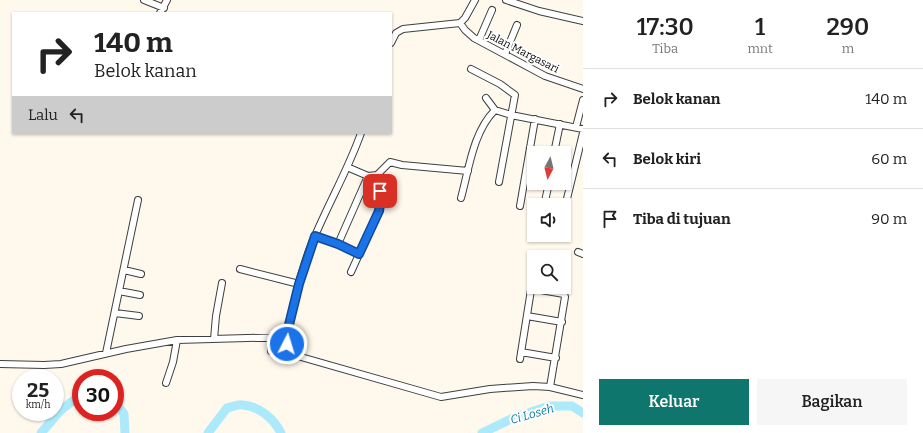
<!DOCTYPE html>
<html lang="id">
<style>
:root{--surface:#fff;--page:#f6f6f6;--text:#222;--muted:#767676;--line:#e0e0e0;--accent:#0f766e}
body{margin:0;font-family:Bitter,serif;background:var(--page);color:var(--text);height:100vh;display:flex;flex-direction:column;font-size:15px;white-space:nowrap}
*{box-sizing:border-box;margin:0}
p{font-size:13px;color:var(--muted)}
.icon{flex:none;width:22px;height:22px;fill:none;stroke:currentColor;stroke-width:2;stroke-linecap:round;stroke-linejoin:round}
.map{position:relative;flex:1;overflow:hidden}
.drawer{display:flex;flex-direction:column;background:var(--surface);width:340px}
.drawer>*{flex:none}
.hud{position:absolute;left:12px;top:12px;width:380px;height:122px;border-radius:0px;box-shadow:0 1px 3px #0004;background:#fff;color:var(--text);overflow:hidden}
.needle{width:26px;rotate:187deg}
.buttons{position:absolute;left:527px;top:146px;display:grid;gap:8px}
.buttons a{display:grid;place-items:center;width:44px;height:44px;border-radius:0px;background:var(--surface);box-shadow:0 1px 3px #0004;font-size:20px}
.speed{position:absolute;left:12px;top:369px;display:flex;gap:8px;font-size:20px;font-weight:700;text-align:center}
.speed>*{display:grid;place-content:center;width:52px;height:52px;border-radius:50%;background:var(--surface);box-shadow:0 1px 3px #0004;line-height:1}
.speed small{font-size:10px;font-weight:400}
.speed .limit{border:6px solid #d22;background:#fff;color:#111}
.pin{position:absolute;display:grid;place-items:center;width:34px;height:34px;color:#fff;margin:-17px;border-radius:8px;box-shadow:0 2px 6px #0006}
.me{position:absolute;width:44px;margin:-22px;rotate:5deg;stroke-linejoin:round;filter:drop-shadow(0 0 3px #0008)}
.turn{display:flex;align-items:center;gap:14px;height:84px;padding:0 16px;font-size:18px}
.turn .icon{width:52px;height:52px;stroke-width:2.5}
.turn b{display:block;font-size:28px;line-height:34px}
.then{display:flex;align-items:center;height:38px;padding:0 16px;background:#0003;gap:8px;font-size:15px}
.eta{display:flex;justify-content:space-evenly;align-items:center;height:68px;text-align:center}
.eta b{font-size:24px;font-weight:600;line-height:28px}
.action{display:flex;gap:8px;margin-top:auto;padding:8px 16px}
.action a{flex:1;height:46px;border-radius:0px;background:var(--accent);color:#fff;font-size:16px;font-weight:600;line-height:46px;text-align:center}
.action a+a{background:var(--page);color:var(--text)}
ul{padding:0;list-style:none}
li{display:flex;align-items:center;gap:12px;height:60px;padding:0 16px;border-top:1px solid var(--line)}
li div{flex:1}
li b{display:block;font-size:15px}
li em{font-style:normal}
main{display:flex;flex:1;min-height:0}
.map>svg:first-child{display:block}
</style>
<main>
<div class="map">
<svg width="583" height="433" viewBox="0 0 583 433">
<rect width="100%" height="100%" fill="#fff8ec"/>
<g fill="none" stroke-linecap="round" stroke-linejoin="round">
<path stroke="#aceafb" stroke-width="9" d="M115,402L124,414L125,433
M41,433L60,411L75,399L81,398
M208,433L227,408C232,407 238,404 243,405C259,406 274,419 281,433
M482,433L513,418L549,406H572L583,413"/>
<g stroke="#3f3f3f" stroke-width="8">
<path id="street" d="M144,0L164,8
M506,0L539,11L583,21
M160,13L167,0
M460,23L465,30L474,38L532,69L545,76L583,89
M479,40L492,10
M391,43L396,33L403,29L460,23L465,18L475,0
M505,54L517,25
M471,69L500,84L515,95L499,182
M486,98L495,110
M576,127L583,100
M361,133C347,173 325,209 310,248C299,277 293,307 286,337C287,347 291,354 301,357L441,397L490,389L533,386L550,387L583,395
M554,153L560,124
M347,167L368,176L377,175L390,162L402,165L468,171
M461,198C469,169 473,132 495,110L511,115L583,129
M545,201L549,183
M520,206L535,119
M564,211L583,133
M315,236L338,244L359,254
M338,244L368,176
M578,252L583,254
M240,269L299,284
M124,270L141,274
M351,272L380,208V191L377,175
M119,291L140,295
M115,313L139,316
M527,316L562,322
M214,339L216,316L222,283
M271,351L272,337
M521,352L556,358
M106,353L138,200
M520,359L531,290L535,289L564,294L565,297L550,387
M0,364L44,365L61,364L126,349L177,340L286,337
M166,383L173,362L177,340"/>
</g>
<use href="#street" stroke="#fff" stroke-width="6"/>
</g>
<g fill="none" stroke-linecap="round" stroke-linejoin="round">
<g stroke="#114b97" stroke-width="10">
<path id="route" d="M287,344L286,337L299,284L315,236L338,244L359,254L379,211L380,204V191"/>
</g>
<use href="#route" stroke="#1a73e8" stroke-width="7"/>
</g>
<g text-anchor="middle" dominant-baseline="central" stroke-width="4" stroke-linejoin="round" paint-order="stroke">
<g font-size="11" fill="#0c0c0c" stroke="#fff">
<text transform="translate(523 52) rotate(27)">Jalan Margasari</text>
</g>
<g font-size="12" font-style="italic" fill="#0d7ca7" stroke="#fff">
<text transform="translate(532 414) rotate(-16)">Ci Loseh</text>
</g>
</g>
</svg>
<div class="buttons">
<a><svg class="needle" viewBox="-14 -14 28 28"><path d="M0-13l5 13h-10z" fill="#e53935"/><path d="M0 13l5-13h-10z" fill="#767676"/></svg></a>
<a><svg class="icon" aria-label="sound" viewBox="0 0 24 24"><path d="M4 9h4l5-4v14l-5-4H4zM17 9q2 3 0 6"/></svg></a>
<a><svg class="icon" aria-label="search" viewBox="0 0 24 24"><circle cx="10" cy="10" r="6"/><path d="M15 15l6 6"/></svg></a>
</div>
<div class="speed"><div>25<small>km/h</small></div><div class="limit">30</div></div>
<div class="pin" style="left:380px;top:191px;background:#d93025"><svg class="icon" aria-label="arrive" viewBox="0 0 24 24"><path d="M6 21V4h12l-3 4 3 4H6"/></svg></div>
<svg class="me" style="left:287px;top:344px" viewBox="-20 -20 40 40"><circle r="17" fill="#1a73e8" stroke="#fff" stroke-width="3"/><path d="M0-11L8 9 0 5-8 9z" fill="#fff"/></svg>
<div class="hud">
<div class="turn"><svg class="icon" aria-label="right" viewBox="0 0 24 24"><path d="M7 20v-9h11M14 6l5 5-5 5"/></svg><div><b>140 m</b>Belok kanan</div></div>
<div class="then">Lalu<svg class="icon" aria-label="left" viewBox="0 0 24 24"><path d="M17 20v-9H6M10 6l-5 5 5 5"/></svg></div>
</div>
</div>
<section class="drawer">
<div class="eta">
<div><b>17:30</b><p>Tiba</p></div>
<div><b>1</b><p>mnt</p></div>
<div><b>290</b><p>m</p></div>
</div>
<ul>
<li><svg class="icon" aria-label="right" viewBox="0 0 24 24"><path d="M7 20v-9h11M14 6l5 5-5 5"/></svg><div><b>Belok kanan</b></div><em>140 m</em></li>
<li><svg class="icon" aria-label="left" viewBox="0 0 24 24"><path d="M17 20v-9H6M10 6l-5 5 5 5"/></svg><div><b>Belok kiri</b></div><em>60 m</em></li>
<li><svg class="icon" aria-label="arrive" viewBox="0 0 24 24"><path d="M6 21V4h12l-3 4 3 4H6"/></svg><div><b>Tiba di tujuan</b></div><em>90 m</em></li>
</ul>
<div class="action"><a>Keluar</a><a>Bagikan</a></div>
</section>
</main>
